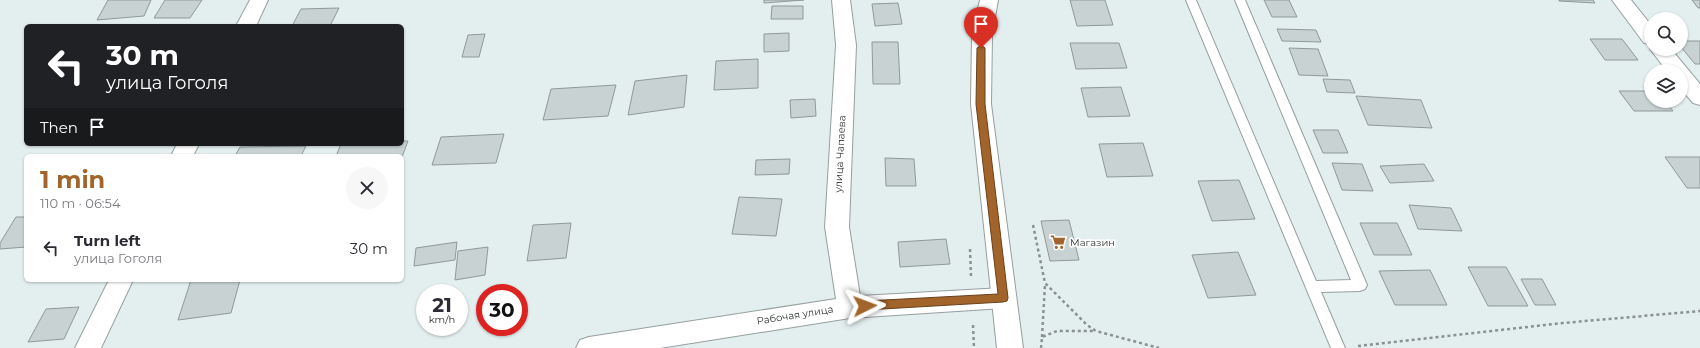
<!DOCTYPE html>
<meta charset="utf-8">
<style>
:root{--surface:#fff;--page:#f7f7f7;--text:#2b2b33;--muted:#7c7c81;--accent:#a2642a}
body{margin:0;font-family:Montserrat,sans-serif;background:var(--page);color:var(--text);height:100vh;display:flex;flex-direction:column;font-size:15px;white-space:nowrap}
*{box-sizing:border-box;margin:0}
p{font-size:13px;color:var(--muted)}
.icon{flex:none;width:22px;height:22px;fill:none;stroke:currentColor;stroke-width:2;stroke-linecap:round;stroke-linejoin:round}
.map{position:relative;flex:1;overflow:hidden}
.sheet{position:absolute;left:24px;top:154px;width:380px;height:128px;display:flex;flex-direction:column;background:var(--surface);border-radius:6px;box-shadow:0 1px 3px #0004}
.sheet>*{flex:none}
.top-card{position:absolute;left:24px;top:24px;width:380px;height:122px;border-radius:6px;box-shadow:0 1px 3px #0004;background:#202124;color:#fff;overflow:hidden}
.tools{position:absolute;left:1644px;top:12px;display:grid;gap:8px}
.tools a{display:grid;place-items:center;width:44px;height:44px;border-radius:50%;background:var(--surface);box-shadow:0 1px 3px #0004;font-size:20px}
.speed{position:absolute;left:416px;top:284px;display:flex;gap:8px;font-size:20px;font-weight:700;text-align:center}
.speed>*{display:grid;place-content:center;width:52px;height:52px;border-radius:50%;background:var(--surface);box-shadow:0 1px 3px #0004;line-height:1}
.speed small{font-size:10px;font-weight:400}
.speed .limit{border:6px solid #d22;background:#fff;color:#111}
.pin{position:absolute;display:grid;place-items:center;width:34px;height:34px;color:#fff;margin:-41px -17px;border-radius:50% 50% 50% 0;rotate:-45deg;box-shadow:0 0 4px #0007}
.pin .icon{rotate:45deg}
.me{position:absolute;width:44px;margin:-22px;rotate:87deg;stroke-linejoin:round;filter:drop-shadow(0 0 3px #0008)}
.turn{display:flex;align-items:center;gap:14px;height:84px;padding:0 16px;font-size:18px}
.turn .icon{width:52px;height:52px;stroke-width:2.5}
.turn b{display:block;font-size:28px;line-height:34px}
.then{display:flex;align-items:center;height:38px;padding:0 16px;background:#0003;gap:8px;font-size:15px}
.round{display:grid;place-items:center;flex:none;width:42px;height:42px;border-radius:21px;background:var(--page)}
.summary{display:flex;align-items:center;justify-content:space-between;height:68px;padding:0 16px}
h1{font-size:24px;font-weight:700;line-height:30px;color:var(--accent)}
ul{padding:0;list-style:none}
li{display:flex;align-items:center;gap:12px;height:52px;padding:0 16px}
li div{flex:1}
li b{display:block;font-size:15px}
li em{font-style:normal}
.map>svg:first-child{display:block}
</style>
<div class="map">
<svg width="1700" height="348" viewBox="0 0 1700 348">
<rect width="100%" height="100%" fill="#e3eeee"/>
<path fill="#c8d2d2" stroke="#8f9999" d="M108,0H151L144,16L97,20Z
M165,0H202L190,18H154Z
M764,0H804L764,3Z
M1070,0H1105L1113,25L1077,26Z
M1264,0H1289L1297,17H1272Z
M1559,0H1593L1595,3L1559,1Z
M1692,0H1700V8H1698Z
M898,3L902,24L875,26L872,4Z
M772,6H803V19H771Z
M339,8L330,26H292L301,9Z
M1277,29L1316,30L1321,42L1282,41Z
M789,33V51L764,52V34Z
M485,34L479,57H462L468,35Z
M1590,39H1622L1638,60H1605Z
M1681,41H1700V64H1695L1681,47Z
M872,42H898L900,84H873Z
M1070,43H1119L1127,68L1076,69Z
M1289,48L1318,49L1328,76L1299,75Z
M758,59V88L714,90L716,61Z
M687,75L684,107L628,115L635,81Z
M1323,79L1350,80L1355,93L1327,92Z
M616,85L608,116L543,120L551,89Z
M1121,87L1130,116L1088,117L1081,88Z
M1619,91H1651V101H1665L1673,111H1634Z
M1356,96L1421,100L1432,128L1368,125Z
M815,99L816,116L791,118L790,100Z
M1313,130H1338L1348,153H1323Z
M504,134L496,163L432,165L441,137Z
M402,141H408L402,157V156H336L341,144H402Z
M1143,143L1153,176L1107,177L1099,144Z
M306,146L301,156H235L240,147Z
M1665,157H1700V188H1687Z
M885,158L914,159L916,186H886Z
M790,159L789,174L755,175L756,160Z
M1332,163L1362,164L1373,191L1342,190Z
M1424,164L1434,181L1390,183L1380,166Z
M1239,180L1255,219L1212,221L1198,181Z
M739,197L782,199L776,236L732,234Z
M1409,205L1451,208L1462,231L1418,229Z
M16,217H26V247L0,249V243Z
M1069,220L1079,260L1050,261L1041,221Z
M571,223L566,258L527,261L533,225Z
M1360,223H1397L1412,255H1374Z
M946,239L950,264L900,267L898,242Z
M457,242L455,260L414,266L416,248Z
M488,247L485,275L455,280L458,251Z
M1238,252L1256,295L1208,298L1192,255Z
M1468,267H1506L1528,306H1488Z
M1430,270L1447,305H1395L1379,271Z
M1521,279H1542L1556,305H1535Z
M191,280H240L231,313L178,320Z
M79,307L64,339L28,342L46,309Z"/>
<g fill="none" stroke-linecap="round" stroke-linejoin="round">
<g stroke="#959f9e" stroke-width="2">
<path id="service" d="M1186,0H1196L1316,281L1351,280L1235,0H1245L1367,285L1365,289L1360,291L1321,292L1345,348H1331Z"/>
</g>
<g stroke="#959f9e" stroke-width="2">
<path id="minor" d="M250,0H268L256,26H236Z
M832,0H850L856,45L849,227L860,296L1003,288L1012,291L1015,298L1012,305L1003,308L850,318L660,348H576L580,340L589,337L836,299L825,227L836,45Z
M1612,0H1631L1651,25V44L1644,43Z
M1651,48V49H1671L1700,84V105L1693,103L1681,89V71H1667L1650,49Z
M177,144H199L193,156H171Z
M109,280H133L101,348H75Z"/>
</g>
<g stroke="#959f9e" stroke-width="2">
<path id="secondary" d="M980,0H998L992,34L991,104L1023,348H997L971,104L972,34Z"/>
</g>
<path stroke="#899191" stroke-width="2.5" stroke-dasharray="3 3" stroke-linecap="butt" d="M1033,225L1045,283L1087,325L1096,331L1159,348
M970,249L971,276
M973,325L974,348
M1042,337L1045,284
M1358,346L1563,323L1700,311
M1041,348L1042,337L1057,331H1095"/>
<use href="#service" fill="#fff" fill-rule="evenodd"/>
<use href="#minor" fill="#fff" fill-rule="evenodd"/>
<use href="#secondary" fill="#fff" fill-rule="evenodd"/>
</g>
<path fill="#a2642a" stroke="#69411b" d="M981,45L985,48V104L1008,298L1007,301L1003,302L865,310L861,309L860,306L861,303L865,301L998,294L976,104L977,48Z"/>
<defs>
<g id="supermarket-bare" transform="scale(1.2)"><path d="M-6-5.5h2.5l.6 2H6L4.5 2H-2.5L-4.4-4H-6ZM-1.5 3.2a1.3 1.3 0 1 0 .1 0ZM3 3.2a1.3 1.3 0 1 0 .1 0Z" fill="#a2642a" stroke="#fff" stroke-width="2.5" paint-order="stroke"/></g>
</defs>
<g fill-rule="evenodd">
<use href="#supermarket-bare" x="1058" y="242"/>
</g>
<g text-anchor="middle" dominant-baseline="central" stroke-width="3.5" stroke-linejoin="round" paint-order="stroke">
<g font-size="10" fill="#323636" stroke="#fff">
<text transform="translate(840 154) rotate(-87)">улица Чапаева</text>
<text transform="translate(795 315) rotate(-9)">Рабочая улица</text>
</g>
<g font-size="10" fill="#323636" stroke="#fff" text-anchor="start">
<text x="1070" y="242">Магазин</text>
</g>
</g>
</svg>
<div class="tools">
<a><svg class="icon" aria-label="search" viewBox="0 0 24 24"><circle cx="10" cy="10" r="6"/><path d="M15 15l6 6"/></svg></a>
<a><svg class="icon" aria-label="layers" viewBox="0 0 24 24"><path d="M12 4l9 5-9 5-9-5zM3 14l9 5 9-5"/></svg></a>
</div>
<div class="speed"><div>21<small>km/h</small></div><div class="limit">30</div></div>
<div class="pin" style="left:981px;top:48px;background:#d93025"><svg class="icon" aria-label="arrive" viewBox="0 0 24 24"><path d="M6 21V4h12l-3 4 3 4H6"/></svg></div>
<svg class="me" style="left:865px;top:306px" viewBox="-20 -20 40 40"><path d="M0-17L14 15 0 8-14 15z" fill="#a2642a" stroke="#fff" stroke-width="4"/></svg>
<div class="top-card">
<div class="turn"><svg class="icon" aria-label="left" viewBox="0 0 24 24"><path d="M17 20v-9H6M10 6l-5 5 5 5"/></svg><div><b>30 m</b>улица Гоголя</div></div>
<div class="then">Then<svg class="icon" aria-label="arrive" viewBox="0 0 24 24"><path d="M6 21V4h12l-3 4 3 4H6"/></svg></div>
</div>
<section class="sheet">
<div class="summary"><div><h1>1 min</h1><p>110 m · 06:54</p></div><a class="round"><svg class="icon" aria-label="close" viewBox="0 0 24 24"><path d="M6 6l12 12M18 6L6 18"/></svg></a></div>
<ul>
<li><svg class="icon" aria-label="left" viewBox="0 0 24 24"><path d="M17 20v-9H6M10 6l-5 5 5 5"/></svg><div><b>Turn left</b><p>улица Гоголя</p></div><em>30 m</em></li>
</ul>
</section>
</div>
